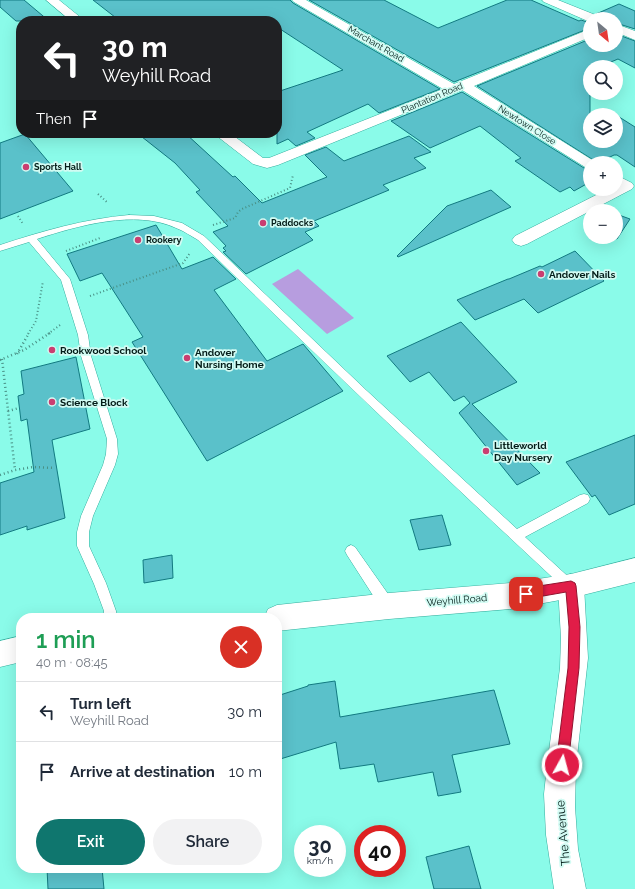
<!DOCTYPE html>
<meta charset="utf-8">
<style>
:root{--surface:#fff;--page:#f2f2f3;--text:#1f2937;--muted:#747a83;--line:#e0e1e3;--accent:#0f766e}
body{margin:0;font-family:Raleway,sans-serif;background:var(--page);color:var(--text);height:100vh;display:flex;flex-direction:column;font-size:15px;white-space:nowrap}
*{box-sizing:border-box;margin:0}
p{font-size:13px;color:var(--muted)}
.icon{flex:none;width:22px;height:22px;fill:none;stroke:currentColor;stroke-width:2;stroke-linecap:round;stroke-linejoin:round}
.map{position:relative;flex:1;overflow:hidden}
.panel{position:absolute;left:16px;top:613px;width:266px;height:260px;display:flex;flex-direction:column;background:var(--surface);border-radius:16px;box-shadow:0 4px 16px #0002}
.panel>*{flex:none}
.hud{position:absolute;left:16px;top:16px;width:266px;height:122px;border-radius:16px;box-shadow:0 4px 16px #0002;background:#202124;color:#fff;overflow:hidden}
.needle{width:26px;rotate:151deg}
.fabs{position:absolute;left:583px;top:12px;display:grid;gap:8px}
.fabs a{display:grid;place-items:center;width:40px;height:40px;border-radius:50%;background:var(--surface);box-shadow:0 4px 16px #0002;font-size:20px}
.speed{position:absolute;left:294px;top:825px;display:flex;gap:8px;font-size:20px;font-weight:700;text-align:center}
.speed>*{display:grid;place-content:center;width:52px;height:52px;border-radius:50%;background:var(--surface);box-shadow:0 4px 16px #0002;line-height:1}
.speed small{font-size:10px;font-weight:400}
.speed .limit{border:6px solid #d22;background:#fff;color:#111}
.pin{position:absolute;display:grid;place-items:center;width:34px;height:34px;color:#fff;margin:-17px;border-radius:8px;box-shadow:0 2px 6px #0006}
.me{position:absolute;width:44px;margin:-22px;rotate:7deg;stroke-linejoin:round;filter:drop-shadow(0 0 3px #0008)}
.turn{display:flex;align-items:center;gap:14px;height:84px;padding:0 20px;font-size:18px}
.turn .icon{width:52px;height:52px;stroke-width:2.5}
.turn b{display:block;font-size:28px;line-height:34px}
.then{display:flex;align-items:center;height:38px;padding:0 20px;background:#0003;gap:8px;font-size:15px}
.round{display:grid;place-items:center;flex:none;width:42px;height:42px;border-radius:21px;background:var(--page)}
.headline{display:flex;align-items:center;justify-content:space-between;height:68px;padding:0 20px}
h1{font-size:24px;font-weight:600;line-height:30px;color:#1e9e55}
.cta{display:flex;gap:8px;margin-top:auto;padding:8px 20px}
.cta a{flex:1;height:46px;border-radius:24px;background:var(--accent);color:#fff;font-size:16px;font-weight:600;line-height:46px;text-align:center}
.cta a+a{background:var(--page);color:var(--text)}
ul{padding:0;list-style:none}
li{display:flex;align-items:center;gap:12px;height:60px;padding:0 20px;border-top:1px solid var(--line)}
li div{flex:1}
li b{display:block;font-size:15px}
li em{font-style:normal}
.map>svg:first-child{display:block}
</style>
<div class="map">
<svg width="635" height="889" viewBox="0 0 635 889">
<rect width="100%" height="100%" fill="#8afbe9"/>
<path fill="#b79ddf" d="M298,269L354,318L327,334L272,284Z"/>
<path fill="#5ac1ca" stroke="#127a81" d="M0,0H24L49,21H16L0,7Z
M93,0H290L293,3L440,89L379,113L368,104L307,132L315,138L296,146L288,139L277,144V92L343,70L277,27V21H120Z
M309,0H384L438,28L507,0H531L579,21L581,20L590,23V28L454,82Z
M619,4L635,11V29L616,23V19H601L596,14Z
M616,34L635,41V68L618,59L599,67H590V141H616V115L635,127V167L617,155H614L598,163L477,86L590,39V45H616Z
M462,92L584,168L590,170V182L574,191L570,187L560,192L515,161L521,158L480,126L430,148L391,121Z
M137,133H185L233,177L235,176L262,203L327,177L305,155L326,147L344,161L409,136L431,152L414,158L426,168L383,185L389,190L314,221L319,226L305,232L313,240L246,274L223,252L226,251L223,248L226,246L213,232L228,226L196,192L200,190L175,163Z
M25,134L73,191L0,219V143Z
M491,190L511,207L398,257L397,256L447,206Z
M616,214L630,219L617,239L613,237H616Z
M156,225L182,269L213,257L236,279L214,290L267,361L303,344L343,391L207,461L132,342L143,337L102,273L80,281L67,254Z
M575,251L604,281L538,313L524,299L475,320L457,300L508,279H509L540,266L542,267Z
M461,322L517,382L472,404L540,473L517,485L459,413L470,403L464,396L454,401L429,372L410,382L387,356Z
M76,357L90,429L52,440L65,518L27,530V526L0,535V483L34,472L27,419L21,421L18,396L24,394L21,371Z
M635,435V504L609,515L595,495L592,497L566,462Z
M442,515L451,545L419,550L410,520Z
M172,555L173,578L144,583L143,560Z
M335,681L340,717L494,690L510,744L452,755L461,792L438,796L433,772L378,782L374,764L340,769L336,742L277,760V696L308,686V685Z
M469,846L481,889H434L426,857Z
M47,868H102L104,889H48Z"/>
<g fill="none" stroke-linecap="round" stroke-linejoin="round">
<g stroke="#34ae9e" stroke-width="1">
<path id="service" d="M129,215L154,216L182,223L204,236L366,390L517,529L580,495L584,494L588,495L590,499L588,503L525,537L574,582L576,586L574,590L570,592L566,590C442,475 319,358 198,240C191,236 184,231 176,228C135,209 77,226 37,239L70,279L88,335L91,356L117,439L118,454L115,465L93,516L89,532V546L106,583L116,611L117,618H103L104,611L94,584L77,546V532L81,516L103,465L106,454L107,439L81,356L78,335L61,280L29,242L0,251V245C43,231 84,219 129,215Z
M351,545L355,547L393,601L394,606L393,611L388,612L383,611L347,555L345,551L347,547Z"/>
</g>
<g stroke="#34ae9e" stroke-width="1">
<path id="minor" d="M46,0H59L85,21H71Z
M292,0H306L454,84L590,29V37L474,86L597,163H590V169L585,167L462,90L278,165L267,168L253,164L213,133H230L263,158H269L443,89L294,2Z
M616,175L632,183L634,186L632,189L527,244L521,246L515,244L512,240L515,236L608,189H616Z"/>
</g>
<g stroke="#34ae9e" stroke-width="1">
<path id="tertiary" d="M542,0H558L598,16L600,19H590V22L544,2Z
M616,24L635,31V40L616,32Z
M571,574L580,577L584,586L588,658L576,766L575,807L578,849L586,889H554L546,835L544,794L547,766L560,668L561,638L558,586L562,577Z"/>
</g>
<g stroke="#34ae9e" stroke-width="1">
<path id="secondary" d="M635,558V582L571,598L511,609L389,619L277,631V618H264L268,609L277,605L389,593L511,583L571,574Z
M21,636V662L0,667V641Z"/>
</g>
<path stroke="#499085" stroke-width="2" stroke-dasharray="1 2.5" stroke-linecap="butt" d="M98,194L108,203
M18,216L23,224
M213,225L235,218L238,212L242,209L290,188L293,175
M66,251L100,238
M90,296L183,263L190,253
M28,334L36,321L43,281
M48,334L60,325"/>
<path stroke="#499085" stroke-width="2.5" stroke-dasharray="1 3" stroke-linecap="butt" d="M17,354L29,333
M2,359L15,470L33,467L55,468
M0,360L24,350L50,333
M8,411L19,408
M0,475L15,470"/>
<use href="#service" fill="#fff" fill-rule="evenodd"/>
<use href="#minor" fill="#fff" fill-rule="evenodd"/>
<use href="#tertiary" fill="#fff" fill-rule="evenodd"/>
<use href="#secondary" fill="#fff" fill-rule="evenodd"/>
</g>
<path fill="#e11d48" stroke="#92132f" d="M571,581L575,583L576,586L580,627L579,668L568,765L566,769L562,771L558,769L556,765L568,668L569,627L566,592L526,599L522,597L520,594L522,590L526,588Z"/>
<g fill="#ca3e71" stroke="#d2fbf3" stroke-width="1.5">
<circle cx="26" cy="167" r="4"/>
<circle cx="263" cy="223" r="4"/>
<circle cx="138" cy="240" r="4"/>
<circle cx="541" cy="274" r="4"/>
<circle cx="52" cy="350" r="4"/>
<circle cx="187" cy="358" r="4"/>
<circle cx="52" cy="402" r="4"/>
<circle cx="486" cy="451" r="4"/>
</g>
<g text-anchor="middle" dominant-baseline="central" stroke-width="3.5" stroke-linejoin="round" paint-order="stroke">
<g font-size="9" fill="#041d19" stroke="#d2fbf3">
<text transform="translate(376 44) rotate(30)">Marchant Road</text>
<text transform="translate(432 98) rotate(-23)">Plantation Road</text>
<text transform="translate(527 125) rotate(32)">Newtown Close</text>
</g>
<g font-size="9" font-weight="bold" fill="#041d19" stroke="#d2fbf3" text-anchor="start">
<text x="34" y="167">Sports Hall</text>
<text x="271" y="223">Paddocks</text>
<text x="146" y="240">Rookery</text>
</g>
<g font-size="10" font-weight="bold" fill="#041d19" stroke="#d2fbf3" text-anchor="start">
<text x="549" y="274">Andover Nails</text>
<text x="60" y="350">Rookwood School</text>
<text x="195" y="352">Andover<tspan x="195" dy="12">Nursing Home</tspan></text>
<text x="60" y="402">Science Block</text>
<text x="494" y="445">Littleworld<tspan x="494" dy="12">Day Nursery</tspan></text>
</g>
<g font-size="10" fill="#041d19" stroke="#d2fbf3">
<text transform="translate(457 600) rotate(-5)">Weyhill Road</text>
</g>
<g font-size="12" fill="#041d19" stroke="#d2fbf3">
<text transform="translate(563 833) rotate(-95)">The Avenue</text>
</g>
</g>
</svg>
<div class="fabs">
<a><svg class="needle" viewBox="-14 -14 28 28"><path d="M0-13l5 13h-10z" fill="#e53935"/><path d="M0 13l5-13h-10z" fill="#747a83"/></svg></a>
<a><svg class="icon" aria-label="search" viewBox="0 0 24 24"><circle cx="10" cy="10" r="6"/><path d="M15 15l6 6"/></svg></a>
<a><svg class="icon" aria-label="layers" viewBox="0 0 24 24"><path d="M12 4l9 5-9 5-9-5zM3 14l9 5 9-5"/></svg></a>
<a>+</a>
<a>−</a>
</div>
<div class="speed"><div>30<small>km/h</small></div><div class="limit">40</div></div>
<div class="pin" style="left:526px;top:594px;background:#d93025"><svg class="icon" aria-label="arrive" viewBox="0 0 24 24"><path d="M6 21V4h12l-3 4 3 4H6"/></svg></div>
<svg class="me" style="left:562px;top:765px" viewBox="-20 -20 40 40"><circle r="17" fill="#e11d48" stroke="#fff" stroke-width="3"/><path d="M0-11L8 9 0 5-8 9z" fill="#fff"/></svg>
<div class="hud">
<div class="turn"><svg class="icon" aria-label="left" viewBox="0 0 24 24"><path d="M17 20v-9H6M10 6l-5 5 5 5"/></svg><div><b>30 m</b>Weyhill Road</div></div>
<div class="then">Then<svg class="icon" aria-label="arrive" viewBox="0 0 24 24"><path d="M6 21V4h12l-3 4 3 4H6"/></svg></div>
</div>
<section class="panel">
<div class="headline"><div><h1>1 min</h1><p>40 m · 08:45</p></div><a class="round" style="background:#d93025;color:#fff"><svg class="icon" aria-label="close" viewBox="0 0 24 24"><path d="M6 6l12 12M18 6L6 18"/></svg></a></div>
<ul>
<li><svg class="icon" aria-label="left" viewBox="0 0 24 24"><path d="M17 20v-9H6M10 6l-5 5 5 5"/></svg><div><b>Turn left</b><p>Weyhill Road</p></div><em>30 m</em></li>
<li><svg class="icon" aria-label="arrive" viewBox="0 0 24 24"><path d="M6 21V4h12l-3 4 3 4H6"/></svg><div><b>Arrive at destination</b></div><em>10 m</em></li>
</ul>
<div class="cta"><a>Exit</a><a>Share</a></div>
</section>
</div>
